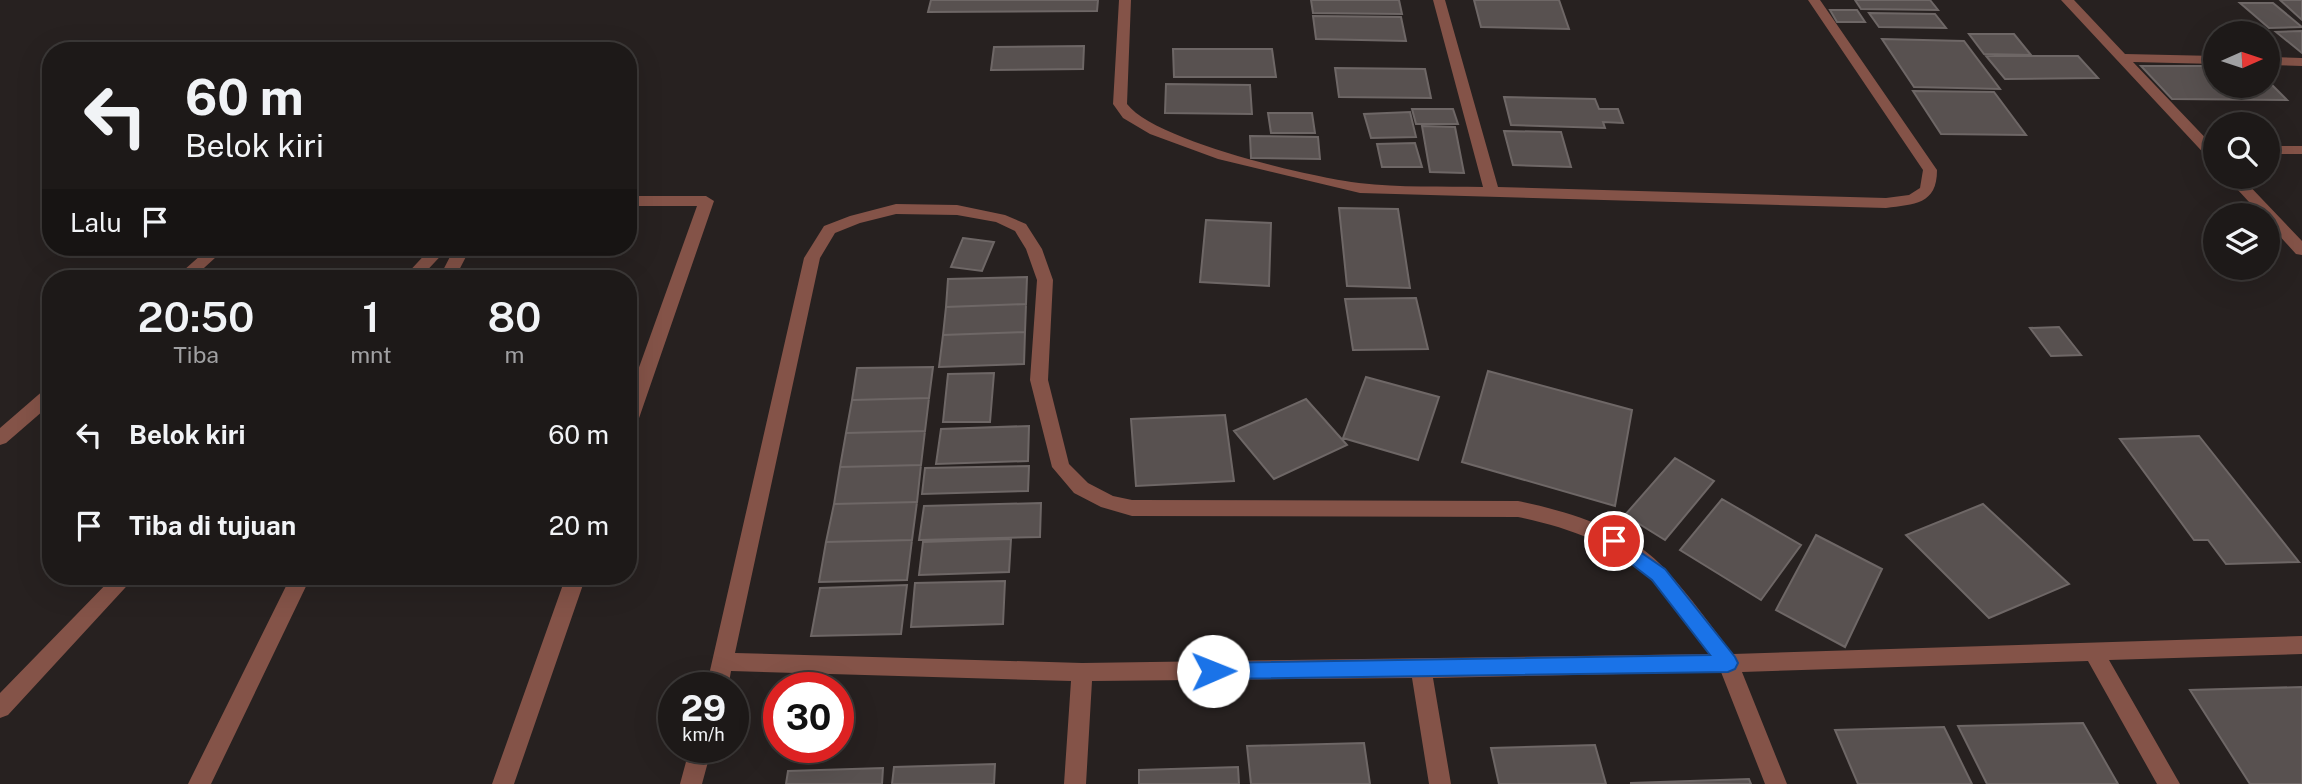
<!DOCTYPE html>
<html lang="id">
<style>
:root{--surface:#1d1918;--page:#252221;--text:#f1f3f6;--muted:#a0a0a2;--line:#3b3837}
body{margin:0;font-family:"Public Sans",sans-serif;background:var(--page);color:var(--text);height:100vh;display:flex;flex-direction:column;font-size:26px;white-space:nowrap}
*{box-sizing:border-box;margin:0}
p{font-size:23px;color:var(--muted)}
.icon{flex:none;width:38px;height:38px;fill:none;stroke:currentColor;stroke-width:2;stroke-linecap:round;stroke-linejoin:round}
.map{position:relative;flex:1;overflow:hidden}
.side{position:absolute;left:42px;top:270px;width:595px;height:315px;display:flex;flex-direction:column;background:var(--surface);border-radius:28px;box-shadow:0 7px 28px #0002,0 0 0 2px var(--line)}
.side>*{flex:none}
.banner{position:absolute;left:42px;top:42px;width:595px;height:214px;border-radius:28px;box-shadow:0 7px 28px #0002,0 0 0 2px var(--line);background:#1d1918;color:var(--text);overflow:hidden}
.needle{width:46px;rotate:87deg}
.controls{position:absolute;left:2203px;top:21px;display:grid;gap:14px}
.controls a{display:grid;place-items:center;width:77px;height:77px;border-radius:50%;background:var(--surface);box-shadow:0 7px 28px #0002,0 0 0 2px var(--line);font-size:35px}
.speed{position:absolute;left:658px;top:672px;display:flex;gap:14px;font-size:35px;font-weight:700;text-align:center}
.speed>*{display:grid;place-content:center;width:91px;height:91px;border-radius:50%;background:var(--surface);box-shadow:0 7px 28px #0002,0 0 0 2px var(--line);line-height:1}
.speed small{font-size:18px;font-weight:400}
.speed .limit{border:10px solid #d22;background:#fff;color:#111}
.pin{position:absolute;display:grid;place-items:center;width:60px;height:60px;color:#fff;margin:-30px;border:4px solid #fff;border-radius:50%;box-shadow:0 2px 7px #0007}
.me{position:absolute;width:77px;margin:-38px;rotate:89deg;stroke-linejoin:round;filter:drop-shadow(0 0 5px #0008)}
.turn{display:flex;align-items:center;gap:24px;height:147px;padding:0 28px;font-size:32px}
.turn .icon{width:91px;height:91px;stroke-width:2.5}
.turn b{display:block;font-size:49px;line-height:60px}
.then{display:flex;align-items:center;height:66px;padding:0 28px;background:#0003;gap:14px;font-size:26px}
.eta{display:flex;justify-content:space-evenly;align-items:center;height:119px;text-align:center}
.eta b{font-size:42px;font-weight:600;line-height:49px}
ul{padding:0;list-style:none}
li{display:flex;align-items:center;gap:21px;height:91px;padding:0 28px}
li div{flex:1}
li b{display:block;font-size:26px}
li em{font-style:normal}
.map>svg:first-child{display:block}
</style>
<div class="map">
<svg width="2302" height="784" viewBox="0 0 2302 784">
<rect width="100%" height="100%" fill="#272120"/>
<path fill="#585150" stroke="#6e6766" stroke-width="2" d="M931,0H1098L1097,11L928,12Z
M1311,0H1399L1402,14L1313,13Z
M1474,0H1559L1569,29L1481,27Z
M1855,0H1930L1938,10L1861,9Z
M2280,0H2302V20Z
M2240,3H2273L2302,27L2269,28Z
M1830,10H1857L1865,22H1837Z
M1869,13L1935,14L1946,28L1879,27Z
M1313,16L1401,17L1406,41L1316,39Z
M2302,31V53L2276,32Z
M1969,34H2014L2031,55L1984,54Z
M1882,39L1964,41L2000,89L1914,87Z
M1084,46L1083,69L991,70L994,47Z
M1173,49H1272L1276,77H1174Z
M1986,56H2078L2098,78L2005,79Z
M2141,66H2216V86H2268V81L2287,100L2172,99Z
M1335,68L1425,69L1431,98L1339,97Z
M1166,84L1250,85L1252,114L1165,113Z
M1913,91L1994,92L2026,135L1941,134Z
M1504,97L1595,99L1599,109H1618L1623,123L1603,122L1605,128L1511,125Z
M1412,109H1453L1458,124H1416Z
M1410,112L1416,137L1371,138L1364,114Z
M1268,113H1312L1315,133H1271Z
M1422,126L1455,127L1464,173L1430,172Z
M1504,131L1561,132L1571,167L1513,165Z
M1250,136L1318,137L1320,159L1251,158Z
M1415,143L1422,167H1382L1377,144Z
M1339,208L1398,209L1410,288L1347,286Z
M1206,220L1271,223L1269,286L1200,282Z
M963,238L994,242L982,271L951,267Z
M1027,277L1026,304L946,307L948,279Z
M1416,298L1428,349L1353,350L1345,299Z
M1026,304L1025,332L943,335L946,307Z
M2059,327L2081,355L2051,356L2030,328Z
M1025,332L1024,364L939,367L943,335Z
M933,367L929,398L852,400L857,368Z
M1488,371L1632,410L1615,506L1462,462Z
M994,373L990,422H943L948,374Z
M1366,377L1439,397L1418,460L1343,438Z
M929,398L925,431L846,433L852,400Z
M1306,399L1347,445L1274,479L1234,431Z
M1225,415L1234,481L1136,486L1131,419Z
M1029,426L1028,461L936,464L941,429Z
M925,431L921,465L840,467L846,433Z
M2199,436L2299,562L2226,564L2208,540H2194L2120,439Z
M1675,458L1714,481L1665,540L1625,515Z
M921,465L917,502L834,504L840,467Z
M1029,466L1028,491L922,494L925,468Z
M1722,499L1801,545L1761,600L1680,550Z
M917,502L912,540L826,542L834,504Z
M1041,503L1040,537L919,540L924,506Z
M1983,504L2069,584L1989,618L1906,535Z
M1816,535L1882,569L1845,647L1776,610Z
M1011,539L1009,572L919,575L923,542Z
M912,540L907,580L819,582L826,542Z
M1005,581L1003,624L911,627L915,583Z
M907,585L901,634L811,636L820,588Z
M2302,687V784H2250L2190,690Z
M2083,723L2118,784H1987L1958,726Z
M1944,727L1972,784H1858L1835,730Z
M1364,743L1370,784H1251L1247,746Z
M1595,745L1606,784H1499L1491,748Z
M995,764L994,784H892L894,767Z
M1238,767L1239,784H1139V770Z
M883,768L882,784H786L788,771Z
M1749,779L1751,784L1630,783Z"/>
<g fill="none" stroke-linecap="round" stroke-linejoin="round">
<path fill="#845348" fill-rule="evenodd" d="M2268,146H2302V154H2268Z"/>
<path fill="#845348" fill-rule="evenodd" d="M1119,0H1131L1127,104C1155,141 1310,177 1359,183C1400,188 1442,186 1483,187L1433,0H1445L1498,187L1886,198L1909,195L1920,188L1923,170L1808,0H1820L1937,170C1937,205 1914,204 1886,208L1360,193L1218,159L1150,134L1123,118L1113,104Z
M2061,0H2074L2125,54L2216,56V64L2133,62L2216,149V162L2211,161Z
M2268,57L2302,58V66L2268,65Z
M2226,177H2241L2302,241V255L2296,254L2268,223V215H2261Z
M628,196H706L714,201L637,424L634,429L628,431V398L697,206H628Z
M896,204L957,205L1005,215L1026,224L1042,249L1053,280L1048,380L1069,464L1088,483L1113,496L1132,500L1518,501C1570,512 1629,529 1666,570C1690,596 1711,626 1733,654L2302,636V654L2109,660L2180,784H2157L2088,661L1742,672L1787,784H1765L1721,672L1433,678L1451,784H1429L1412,678L1092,681L1086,784H1064L1071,681L731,671L728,688H706L804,258L824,226L850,216ZM896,214L957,215L996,222L1015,231L1026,249L1037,280L1030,380L1052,467L1074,493L1101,507L1132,516L1518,517C1566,527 1618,544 1652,581C1673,604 1690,630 1709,654L1082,663L735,653L820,258L835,233L860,223Z
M210,247H227L193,278H175Z
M432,247H449L420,278H403Z
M455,247H471L455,278H439Z
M51,388V404L6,443L0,445V428L45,389Z
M114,576H136L8,715L0,718V693Z
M291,576H311L211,784H188Z
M566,576H586L514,784H492Z
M690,747H712L702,784H680Z"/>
</g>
<path fill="#1a73e8" stroke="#114b97" stroke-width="2" d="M1614,534L1665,569L1735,657L1738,663L1735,669L1728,672L1213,679L1206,677L1203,671L1206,665L1213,663L1710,655L1652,580L1608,546L1606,541L1608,536Z"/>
</svg>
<div class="controls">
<a><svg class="needle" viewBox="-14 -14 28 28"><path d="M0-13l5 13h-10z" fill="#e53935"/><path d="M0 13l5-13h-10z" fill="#a0a0a2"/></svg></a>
<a><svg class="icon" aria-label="search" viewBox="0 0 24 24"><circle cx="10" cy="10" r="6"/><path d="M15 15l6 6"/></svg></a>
<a><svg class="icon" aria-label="layers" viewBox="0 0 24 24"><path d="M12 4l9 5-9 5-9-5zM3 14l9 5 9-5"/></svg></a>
</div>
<div class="speed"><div>29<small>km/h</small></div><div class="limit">30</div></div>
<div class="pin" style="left:1614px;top:541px;background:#d93025"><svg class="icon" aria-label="arrive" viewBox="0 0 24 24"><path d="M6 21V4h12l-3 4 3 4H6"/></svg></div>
<svg class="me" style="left:1213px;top:671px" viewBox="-20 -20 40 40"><circle r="19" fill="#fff"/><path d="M0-13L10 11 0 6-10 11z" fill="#1a73e8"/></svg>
<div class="banner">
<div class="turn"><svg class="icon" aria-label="left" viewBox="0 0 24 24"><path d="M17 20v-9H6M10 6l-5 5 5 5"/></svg><div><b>60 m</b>Belok kiri</div></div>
<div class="then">Lalu<svg class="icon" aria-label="arrive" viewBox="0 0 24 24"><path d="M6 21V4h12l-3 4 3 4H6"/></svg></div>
</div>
<section class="side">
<div class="eta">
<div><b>20:50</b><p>Tiba</p></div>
<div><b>1</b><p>mnt</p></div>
<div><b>80</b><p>m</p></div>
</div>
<ul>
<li><svg class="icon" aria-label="left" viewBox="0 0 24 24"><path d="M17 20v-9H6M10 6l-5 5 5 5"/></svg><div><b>Belok kiri</b></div><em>60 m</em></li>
<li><svg class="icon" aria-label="arrive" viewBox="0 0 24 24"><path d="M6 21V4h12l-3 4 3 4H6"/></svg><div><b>Tiba di tujuan</b></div><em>20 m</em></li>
</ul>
</section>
</div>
